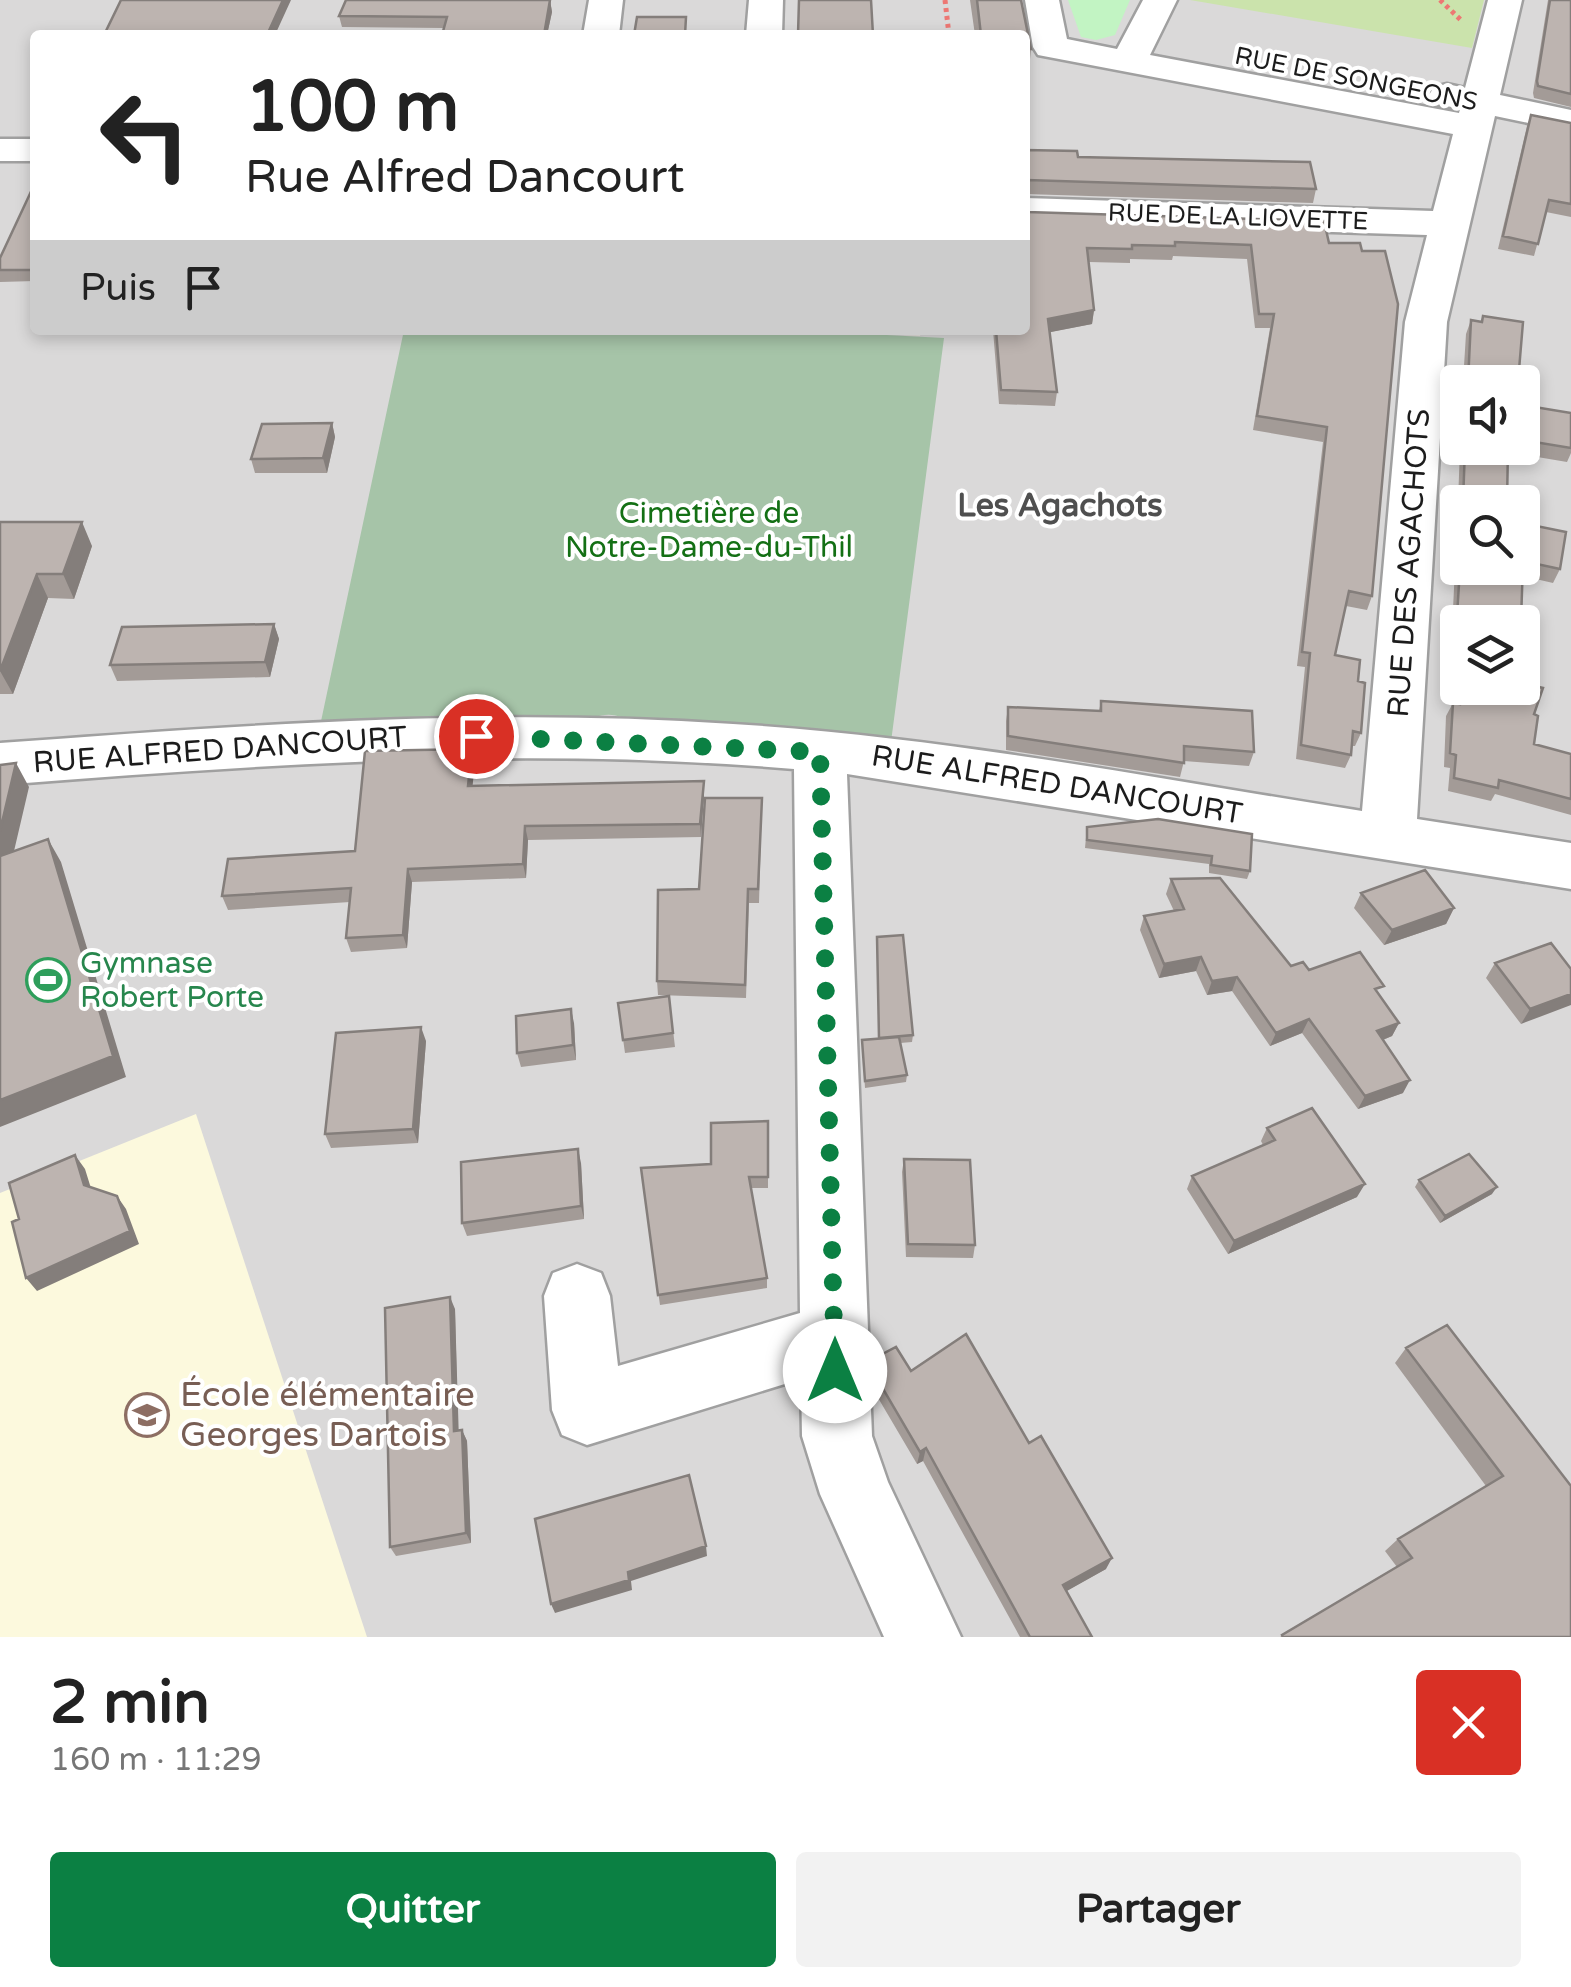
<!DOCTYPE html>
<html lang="fr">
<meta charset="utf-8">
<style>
:root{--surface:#fff;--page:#f2f2f2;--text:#222;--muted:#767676;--accent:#0b8043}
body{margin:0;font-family:"Varela Round",sans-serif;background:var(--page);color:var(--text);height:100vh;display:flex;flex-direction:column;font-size:38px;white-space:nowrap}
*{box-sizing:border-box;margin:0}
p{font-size:32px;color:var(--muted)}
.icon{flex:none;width:55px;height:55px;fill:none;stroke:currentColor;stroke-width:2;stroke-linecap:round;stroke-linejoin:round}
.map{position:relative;height:1637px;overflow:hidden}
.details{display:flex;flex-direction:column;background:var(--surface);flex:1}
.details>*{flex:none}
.banner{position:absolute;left:30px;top:30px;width:1000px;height:305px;border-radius:10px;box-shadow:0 5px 15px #0003;background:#fff;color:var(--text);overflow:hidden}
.controls{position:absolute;left:1440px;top:365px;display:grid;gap:20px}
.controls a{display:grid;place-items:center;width:100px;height:100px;border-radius:10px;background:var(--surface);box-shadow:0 5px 15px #0003;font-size:50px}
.pin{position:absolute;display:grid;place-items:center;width:85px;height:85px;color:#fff;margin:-42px;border:5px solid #fff;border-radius:50%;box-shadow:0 2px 10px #0007}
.me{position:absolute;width:110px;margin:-55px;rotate:0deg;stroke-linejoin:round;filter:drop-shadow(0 0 8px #0008)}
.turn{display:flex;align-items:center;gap:35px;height:210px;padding:0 50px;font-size:45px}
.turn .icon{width:130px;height:130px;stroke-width:2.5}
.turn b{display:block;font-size:70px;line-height:85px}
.then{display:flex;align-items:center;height:95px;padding:0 50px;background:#0003;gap:20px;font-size:38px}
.round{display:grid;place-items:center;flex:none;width:105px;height:105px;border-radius:10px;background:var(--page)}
.overview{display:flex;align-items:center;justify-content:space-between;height:170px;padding:0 50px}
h1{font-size:60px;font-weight:800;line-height:75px}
.primary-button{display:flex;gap:20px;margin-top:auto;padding:20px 50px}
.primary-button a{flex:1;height:115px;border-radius:10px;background:var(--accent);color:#fff;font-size:40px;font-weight:800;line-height:115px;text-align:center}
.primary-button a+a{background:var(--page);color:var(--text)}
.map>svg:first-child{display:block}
</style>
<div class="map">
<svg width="1571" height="1637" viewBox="0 0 1571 1637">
<rect width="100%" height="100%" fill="#ede9e3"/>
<path fill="#dad9d9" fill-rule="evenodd" d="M0,0H1571V1637H0ZM35,35H1025V330H921L920,336L791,330H35ZM1458,382H1522V448H1458ZM1458,502H1522V568H1458ZM1458,622H1522V688H1458Z"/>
<path fill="#fcf9dd" d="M196,1114L367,1637H0V1193Z"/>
<path fill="#cbe3ac" d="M1190,0H1484L1472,48Z"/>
<path fill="#a6c4a8" d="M404,330H791L944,338L891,742L638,726C614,710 600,712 577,727L320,726Z"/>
<path fill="#c2f4c3" d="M1068,0H1130L1115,35L1096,40L1081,37Z"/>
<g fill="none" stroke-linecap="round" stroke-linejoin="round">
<g stroke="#a0a0a0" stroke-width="5">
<path id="minor" d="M589,0H623L619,35H583Z
M749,0H783L782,35H746Z
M1025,0H1059L1067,39L1117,49L1143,0H1177L1150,55L1459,113L1460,109L1434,103L1429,95L1434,87L1447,84L1465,88L1488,0H1522L1500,95L1571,110V132L1495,116L1447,322L1417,819L1571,843V889L847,774L872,1436L888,1482L961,1637H884L820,1494L802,1436L801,1379L587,1445L562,1435L552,1410L544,1296L553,1273L577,1264L601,1273L610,1296L618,1366L800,1313L794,769C524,746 268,764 0,785V743C245,725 488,707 733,724C944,737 1153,778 1362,811L1405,322L1427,235L1025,222V198L1433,211L1453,134L1038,55L1033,47Z
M0,139H35V161H0Z"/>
</g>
<path stroke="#ed7773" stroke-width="5" stroke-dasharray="4 4" stroke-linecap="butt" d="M945,0L949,35
M1440,0L1463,22"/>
<use href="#minor" fill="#fff" fill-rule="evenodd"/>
</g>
<path fill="#a39b97" d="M550,0L552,12L547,35H442L444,28L342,27L339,16Z
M970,0H1021L1031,49L1028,79H1025V35H975Z
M1548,0H1571V107L1534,98L1533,93Z
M1531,115L1571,123V217L1546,212L1534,256L1498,249L1527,126Z
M1025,150L1078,157L1316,189L1313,203L1025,194Z
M35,183V281L0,282V258Z
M1027,212L1324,221L1372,596L1367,610L1346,606L1335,655L1358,681L1361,733L1355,746H1352L1351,755L1345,768L1296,759L1305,667L1297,666L1323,442L1253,430L1270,328H1255L1247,259L1173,256L1172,260L1130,259V263L1089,262L1094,310L1092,324L1050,332L1057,392L1055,406L999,404L993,330H1025Z
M1483,316L1518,382H1463L1466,334L1471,320L1480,322Z
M1522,397L1523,405L1571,413V453L1567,462L1508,452L1507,502H1458L1460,448H1522Z
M332,423L335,437L327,473H255L251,459Z
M1458,505V568H1522V523L1560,569L1553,583L1523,576L1521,622H1458V631L1452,630Z
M0,522L92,546L74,599L48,598L13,694H0Z
M274,624L279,639L270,677L117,681L110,665Z
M1458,659V688H1522L1534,714V744L1571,754V815L1495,794L1491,801L1448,791L1450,768L1444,767L1446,716L1453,703H1455Z
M1101,701L1254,752L1249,766L1184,761L1180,777L1006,750V721L1008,707L1099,711Z
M475,763L472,786L704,795L701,837L528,840L526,878L412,882L407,948L351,952L346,938L350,902L228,910L222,896L355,851Z
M762,798L759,903H749L746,998L658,995L657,981L699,889Z
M1158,819L1250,871L1247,879L1209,873V864L1085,848L1087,827Z
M1171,879L1291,966L1309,970L1379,995L1399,1023L1392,1036L1383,1040L1403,1093L1358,1109L1302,1033L1270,1046L1232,991L1207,995L1196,971L1159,978L1140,930L1144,916L1174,911L1166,894Z
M1361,893L1454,908L1446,924L1384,945L1354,908Z
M1495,963L1571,969L1521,1024L1486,978Z
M669,996L675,1047L625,1053L618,1003Z
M574,1023L576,1060L521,1067L517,1053Z
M913,1035L912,1042L900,1043L907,1075L906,1082L865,1088L862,1040Z
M426,1041L418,1143L331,1148L325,1134Z
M768,1121V1188H751L767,1278V1288L660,1305L641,1168L711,1164Z
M1267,1128L1357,1197L1228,1254L1187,1189L1192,1176L1263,1145L1261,1141Z
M904,1159L975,1245L973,1258L906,1257L902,1172Z
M581,1163L584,1219L467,1236L462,1223Z
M1419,1180L1492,1194L1440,1223L1415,1187Z
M455,1309L458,1430H462L467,1441L471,1543L396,1556L390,1547Z
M1447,1325L1571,1637H1280L1397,1567L1385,1551L1398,1539L1486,1486L1395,1363L1406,1348Z
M875,1358L911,1371L1029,1443L1106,1569L1066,1591L1092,1637H1020L923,1461L917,1464L874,1391Z"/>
<path fill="#847e7b" d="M283,0H291L275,35H267Z
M550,0L552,12L547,35H544Z
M1094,310L1092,324L1046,333L1048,319Z
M332,423L335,437L327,473L323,458Z
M82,522L92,546L74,599L63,574Z
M37,574L48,598L13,694L0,671Z
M274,624L279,639L270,677L265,662Z
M472,749L475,763L471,800L468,786Z
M16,763L29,787L7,881L0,870V831Z
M704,781V795L701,837L700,824Z
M525,826L528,840L526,878L523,864Z
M48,839L61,862L126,1077L0,1127V1100Z
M408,869L412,882L407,948L403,935Z
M1454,908L1446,924L1384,945L1392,930Z
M1201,957L1196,971L1159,978L1164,964Z
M1237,977L1232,991L1207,995L1212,981Z
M1571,994V1005L1521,1024L1530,1009Z
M571,1009L574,1023L576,1060L573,1045Z
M1309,1019L1302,1033L1270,1046L1276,1033Z
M1399,1023L1392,1036L1370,1045L1377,1031Z
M421,1027L426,1041L418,1143L413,1129Z
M1410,1080L1403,1093L1358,1109L1365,1096Z
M578,1149L581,1163L584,1219L581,1206Z
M75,1155L85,1169L94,1198L84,1185Z
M1365,1184L1357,1197L1228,1254L1234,1241Z
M1497,1187L1492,1194L1440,1223L1445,1216Z
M117,1196L126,1209L139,1244L37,1291L26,1278Z
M450,1297L455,1309L459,1442L454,1431Z
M462,1430L467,1441L471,1543L466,1533Z
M926,1448L923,1461L917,1464L920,1452Z
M706,1546L707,1556L631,1581L632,1590L555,1613L551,1604L628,1572Z
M1112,1558L1106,1569L1058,1596L1063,1585Z"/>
<path fill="#bdb4b0" stroke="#847e7b" stroke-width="2.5" d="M121,0H283L267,35H104Z
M346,0H550L544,35H442L447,17L339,16Z
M799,0H871L873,35H798Z
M977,0H1021L1031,49L1025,48V35H981Z
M1550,0H1571V94L1538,86L1537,81Z
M637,17H686L685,35H634Z
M1531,115L1571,123V204L1549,200L1538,244L1503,236Z
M1025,150L1077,151L1078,157L1310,162L1316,189L1027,180L1025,182Z
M35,183V270H0V258Z
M1025,210L1027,212L1324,221L1329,243H1360L1362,251H1385L1398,304L1372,596L1349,591L1335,655L1360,660L1358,681L1365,683L1361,733L1353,731L1351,755L1301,745L1310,653L1302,652L1327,427L1257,416L1274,314H1259L1251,245L1175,242V246L1132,245V249L1087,248L1094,310L1048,319L1057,392L1001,390L996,330H1025Z
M1483,316L1523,322L1518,382H1468L1471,320L1482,322Z
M1522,397L1523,405L1571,413V448L1522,440Z
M332,423L323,458L251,459L262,424Z
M1465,448H1508L1507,502H1463Z
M0,522H82L63,574H37L0,671Z
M1522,523L1566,532L1560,569L1523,561L1521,622H1465V618L1457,616L1460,568H1522Z
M274,624L265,662L110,665L122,627Z
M1522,683L1543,688L1534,714L1538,716L1534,744L1571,754V799L1499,780L1498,788L1454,778L1456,755L1450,753L1453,703L1460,704L1461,688H1522Z
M1101,701L1252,711L1254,752L1184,746V763L1008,736V707L1101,711Z
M472,749L468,786L704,781L700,824L525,826L523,864L408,869L403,935L346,938L351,888L222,896L228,859L355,851L365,751Z
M16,763L0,831V765Z
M705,798H762L758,889H748L745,985L657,981L658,890L699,889Z
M1158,819L1252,834L1250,871L1211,865L1212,856L1087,840V827Z
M48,839L113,1056L0,1100V856Z
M1425,870L1454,908L1392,930L1361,893Z
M1220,878L1291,966L1303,962L1309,970L1360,952L1384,986L1375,989L1399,1023L1377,1031L1410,1080L1365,1096L1309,1019L1276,1033L1237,977L1212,981L1201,957L1164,964L1144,916L1184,909L1171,879Z
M903,935L913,1035L879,1038L877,937Z
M1551,943L1571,969V994L1530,1009L1495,963Z
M669,996L673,1033L623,1040L618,1003Z
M571,1009L573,1045L517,1053L516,1016Z
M421,1027L413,1129L325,1134L336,1033Z
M899,1037L907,1075L865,1081L862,1040Z
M1312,1108L1365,1184L1234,1241L1192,1176L1275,1140L1267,1128Z
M768,1121V1177H749L767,1278L658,1295L641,1168L711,1164V1123Z
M578,1149L581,1206L462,1223L461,1162Z
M1469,1154L1497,1187L1445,1216L1419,1180Z
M75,1155L84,1185L117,1196L130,1231L26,1278L12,1222L19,1219L9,1183Z
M904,1159L970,1160L975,1245L908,1244Z
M450,1297L454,1431L462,1430L466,1533L390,1547L385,1308Z
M1447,1325L1571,1486V1637H1283L1282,1635L1412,1558L1398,1539L1503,1476L1406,1348Z
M966,1334L1029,1443L1041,1436L1112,1558L1063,1585L1092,1637H1030L926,1448L920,1452L876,1377L875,1358L896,1347L911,1371Z
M689,1475L706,1546L628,1572L629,1580L551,1604L535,1519Z"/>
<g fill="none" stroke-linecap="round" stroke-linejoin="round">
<path stroke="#0b8043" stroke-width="18" stroke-dasharray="0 32.4" d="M476,736L820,752L835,1371"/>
</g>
<defs>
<g id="stadium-ring" transform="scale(2.25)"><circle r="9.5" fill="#fff" stroke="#2e9e5b" stroke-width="1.5"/><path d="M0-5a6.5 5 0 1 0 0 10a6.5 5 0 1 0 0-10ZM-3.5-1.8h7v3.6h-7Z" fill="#2e9e5b"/></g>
<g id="school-ring" transform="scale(2.25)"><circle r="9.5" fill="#fff" stroke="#8d6e63" stroke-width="1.5"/><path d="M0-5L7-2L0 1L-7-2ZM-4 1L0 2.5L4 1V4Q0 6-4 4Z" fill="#8d6e63"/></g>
</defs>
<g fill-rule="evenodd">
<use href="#stadium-ring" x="48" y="980"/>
<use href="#school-ring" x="147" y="1415"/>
</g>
<g text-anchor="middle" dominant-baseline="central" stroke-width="8" stroke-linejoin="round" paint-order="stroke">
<g font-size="25" fill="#1c1c1c" stroke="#fff">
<text transform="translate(1356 79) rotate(11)">RUE DE SONGEONS</text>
<text transform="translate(1238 217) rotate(2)">RUE DE LA LIOVETTE</text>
</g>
<g font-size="30" fill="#147015" stroke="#fff">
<text x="709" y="513">Cimetière de<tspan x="709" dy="34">Notre-Dame-du-Thil</tspan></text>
</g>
<g font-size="30" fill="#1c1c1c" stroke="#fff">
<text transform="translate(1409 563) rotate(-86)">RUE DES AGACHOTS</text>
<text transform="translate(220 750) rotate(-4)">RUE ALFRED DANCOURT</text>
<text transform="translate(1057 785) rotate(9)">RUE ALFRED DANCOURT</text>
</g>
<g font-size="30" fill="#27864d" stroke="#fff" text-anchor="start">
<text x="80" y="963">Gymnase<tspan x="80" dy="34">Robert Porte</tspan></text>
</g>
<g font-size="32" font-weight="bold" fill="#4f4f4f" stroke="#fff">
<text x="1060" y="506">Les Agachots</text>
</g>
<g font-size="35" fill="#785e54" stroke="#fff" text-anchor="start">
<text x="180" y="1395">École élémentaire<tspan x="180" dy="40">Georges Dartois</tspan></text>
</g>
</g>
</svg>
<div class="controls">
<a><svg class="icon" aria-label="sound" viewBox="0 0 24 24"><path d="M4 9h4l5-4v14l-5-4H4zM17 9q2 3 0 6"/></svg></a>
<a><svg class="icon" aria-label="search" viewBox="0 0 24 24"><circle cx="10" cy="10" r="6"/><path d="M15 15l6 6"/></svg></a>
<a><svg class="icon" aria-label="layers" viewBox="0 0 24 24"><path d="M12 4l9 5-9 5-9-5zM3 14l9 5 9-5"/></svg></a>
</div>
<div class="pin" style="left:476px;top:736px;background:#d93025"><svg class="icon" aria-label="arrive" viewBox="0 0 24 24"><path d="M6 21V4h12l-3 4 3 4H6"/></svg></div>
<svg class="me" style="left:835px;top:1371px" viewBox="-20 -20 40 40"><circle r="19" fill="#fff"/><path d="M0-13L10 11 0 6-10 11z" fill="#0b8043"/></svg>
<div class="banner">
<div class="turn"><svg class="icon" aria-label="left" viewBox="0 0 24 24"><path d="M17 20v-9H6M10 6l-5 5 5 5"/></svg><div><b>100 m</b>Rue Alfred Dancourt</div></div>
<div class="then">Puis<svg class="icon" aria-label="arrive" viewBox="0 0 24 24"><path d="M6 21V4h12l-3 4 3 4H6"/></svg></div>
</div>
</div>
<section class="details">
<div class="overview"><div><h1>2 min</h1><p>160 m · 11:29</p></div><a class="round" style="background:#d93025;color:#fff"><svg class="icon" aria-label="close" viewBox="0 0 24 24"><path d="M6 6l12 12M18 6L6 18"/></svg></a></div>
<div class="primary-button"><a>Quitter</a><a>Partager</a></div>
</section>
